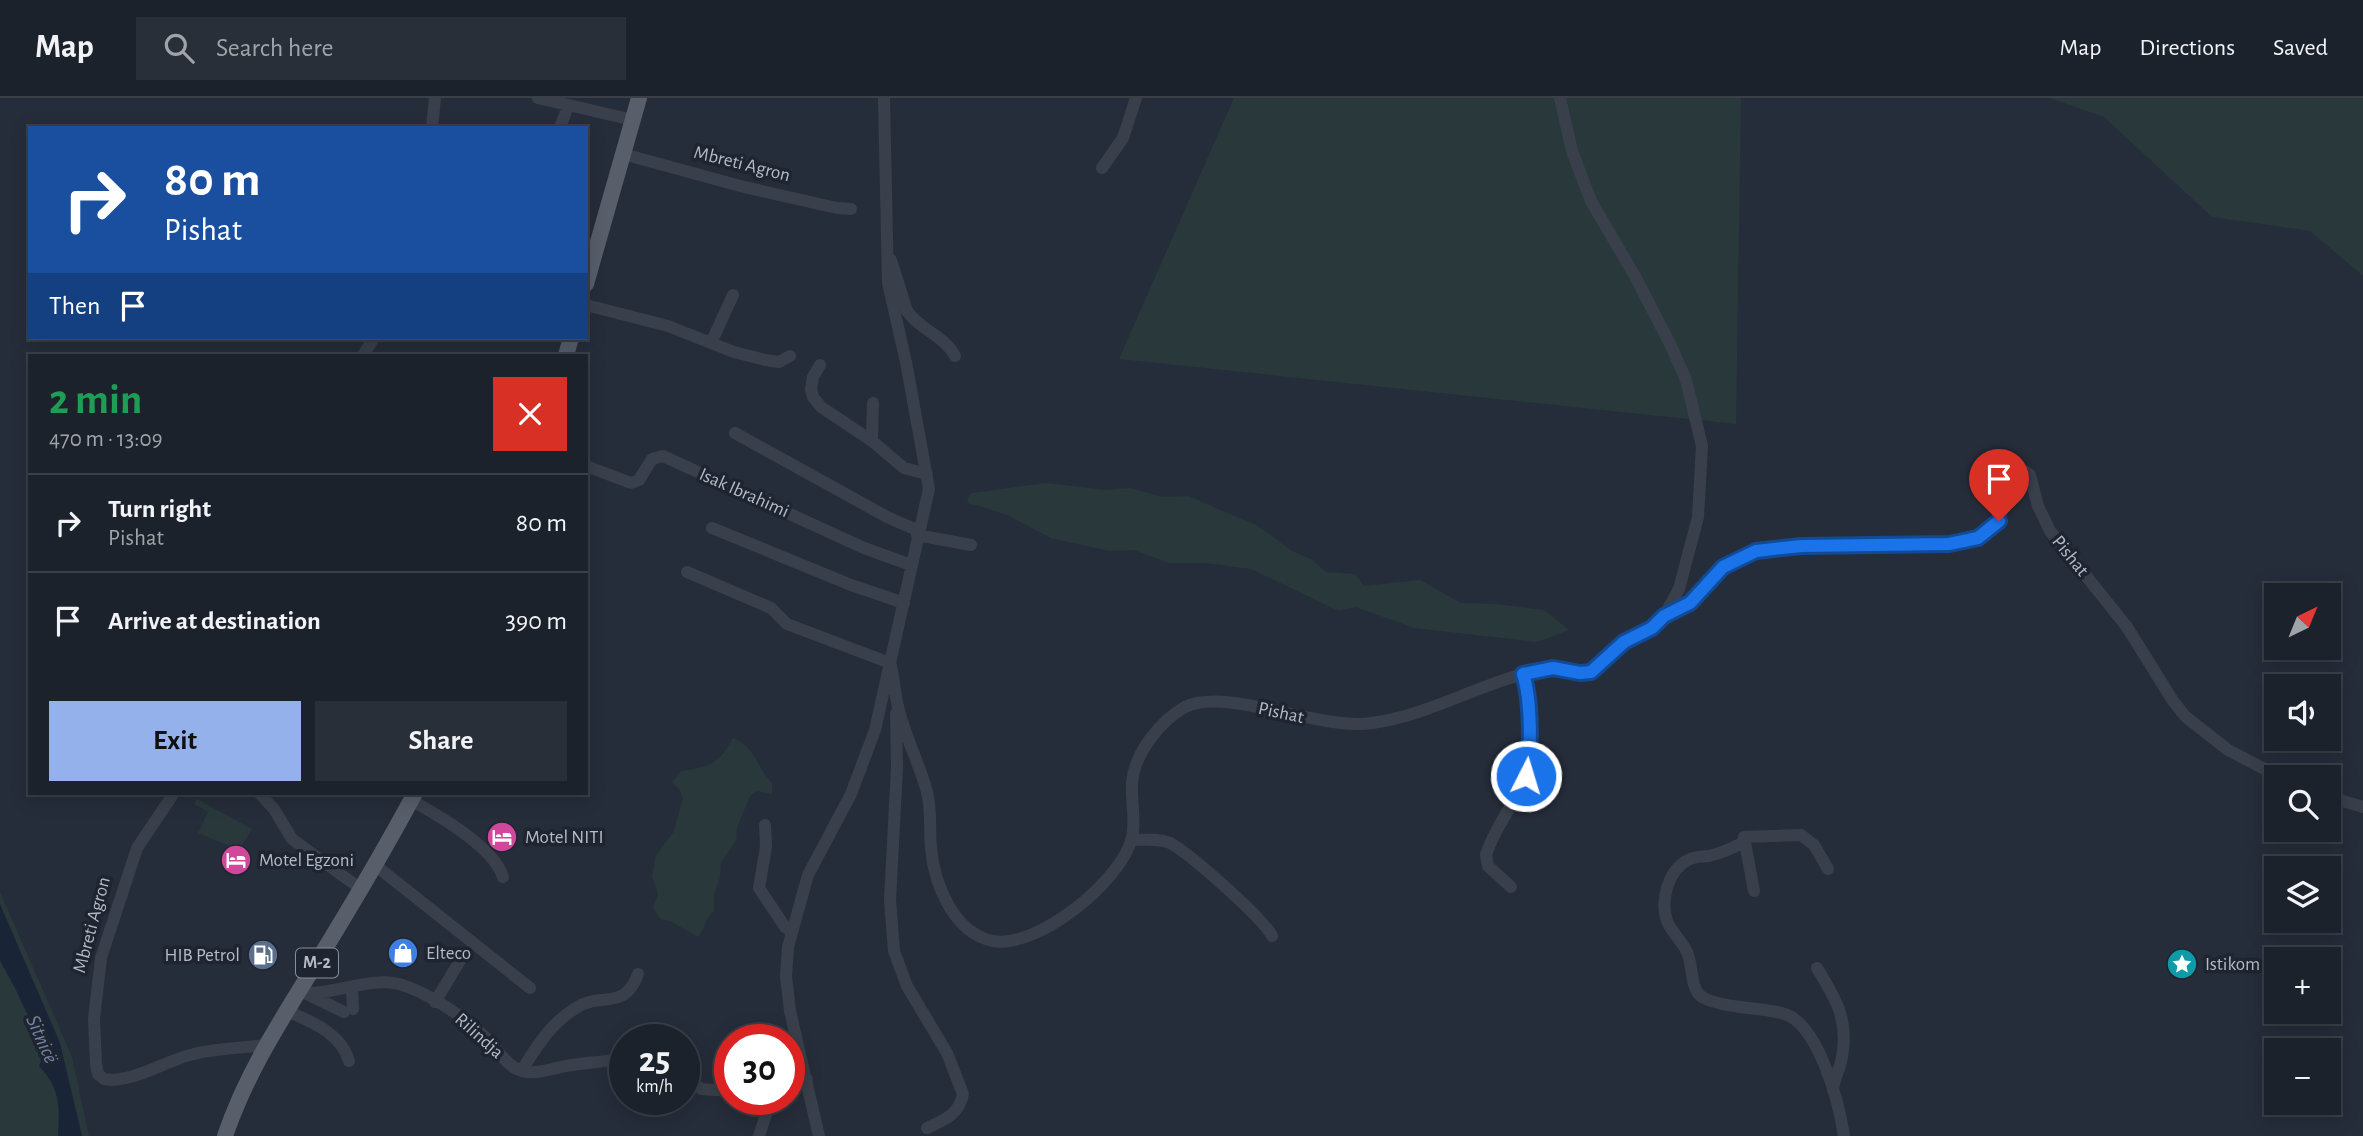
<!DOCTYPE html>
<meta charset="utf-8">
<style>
:root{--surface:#1c222c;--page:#292f38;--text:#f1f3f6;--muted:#a0a4a9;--line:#3a3f48;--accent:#94b1ec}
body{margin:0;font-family:"Alegreya Sans",sans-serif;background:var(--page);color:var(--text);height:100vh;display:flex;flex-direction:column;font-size:26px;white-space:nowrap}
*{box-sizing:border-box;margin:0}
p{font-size:23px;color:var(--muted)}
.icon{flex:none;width:38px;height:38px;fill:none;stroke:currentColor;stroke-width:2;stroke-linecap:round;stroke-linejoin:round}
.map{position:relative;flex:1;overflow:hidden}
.side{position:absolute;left:28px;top:256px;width:560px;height:441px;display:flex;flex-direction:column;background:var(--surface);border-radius:0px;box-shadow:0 4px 18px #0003,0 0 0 2px var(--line)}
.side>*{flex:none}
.banner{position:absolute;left:28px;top:28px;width:560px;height:214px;border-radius:0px;box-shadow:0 4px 18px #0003,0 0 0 2px var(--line);background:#1a4fa0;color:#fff;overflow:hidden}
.needle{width:46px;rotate:43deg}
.fabs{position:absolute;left:2264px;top:485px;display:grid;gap:14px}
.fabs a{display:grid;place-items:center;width:77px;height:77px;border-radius:0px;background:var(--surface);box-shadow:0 4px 18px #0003,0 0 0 2px var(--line);font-size:35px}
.speed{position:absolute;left:609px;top:926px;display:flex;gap:14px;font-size:35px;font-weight:700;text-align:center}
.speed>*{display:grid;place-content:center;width:91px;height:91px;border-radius:50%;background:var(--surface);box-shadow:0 4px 18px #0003,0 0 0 2px var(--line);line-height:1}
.speed small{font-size:18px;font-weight:400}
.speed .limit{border:10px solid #d22;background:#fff;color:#111}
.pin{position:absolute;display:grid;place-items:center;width:60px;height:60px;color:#fff;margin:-72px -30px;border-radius:50% 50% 50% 0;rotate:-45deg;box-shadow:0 0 7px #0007}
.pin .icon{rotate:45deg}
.me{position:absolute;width:77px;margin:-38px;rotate:5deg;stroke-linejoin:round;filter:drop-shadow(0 0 5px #0008)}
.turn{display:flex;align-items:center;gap:24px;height:147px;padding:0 21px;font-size:32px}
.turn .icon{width:91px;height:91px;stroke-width:2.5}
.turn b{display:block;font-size:49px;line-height:60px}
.then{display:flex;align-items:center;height:66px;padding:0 21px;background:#0003;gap:14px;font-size:26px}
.round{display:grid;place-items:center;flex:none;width:74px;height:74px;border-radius:0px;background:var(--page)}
.head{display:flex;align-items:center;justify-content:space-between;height:119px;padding:0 21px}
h1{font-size:42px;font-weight:700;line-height:52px;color:#1e9e55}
.button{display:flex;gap:14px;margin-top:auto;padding:14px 21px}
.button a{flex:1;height:80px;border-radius:0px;background:var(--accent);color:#111;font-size:28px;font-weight:700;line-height:80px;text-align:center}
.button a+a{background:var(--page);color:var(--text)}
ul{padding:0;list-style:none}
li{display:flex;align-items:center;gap:21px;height:98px;padding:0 21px;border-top:2px solid var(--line)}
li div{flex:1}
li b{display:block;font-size:26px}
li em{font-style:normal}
header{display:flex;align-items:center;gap:42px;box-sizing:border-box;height:98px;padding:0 35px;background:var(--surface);border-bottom:2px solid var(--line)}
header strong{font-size:33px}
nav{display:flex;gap:38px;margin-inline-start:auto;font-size:24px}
.search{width:490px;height:63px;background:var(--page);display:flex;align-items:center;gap:18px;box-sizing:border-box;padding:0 24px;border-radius:0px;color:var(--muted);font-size:26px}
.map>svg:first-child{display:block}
</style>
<header>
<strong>Map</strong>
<div class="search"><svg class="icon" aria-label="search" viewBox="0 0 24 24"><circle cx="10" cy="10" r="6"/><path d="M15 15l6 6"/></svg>Search here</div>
<nav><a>Map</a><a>Directions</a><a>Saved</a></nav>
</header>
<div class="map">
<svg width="2363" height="1038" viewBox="0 0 2363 1038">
<rect width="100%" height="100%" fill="#262d3a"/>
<path fill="#28383b" d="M1234,0H1741L1736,326L1119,261Z
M2050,0H2363V178L2310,133L2212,119L2104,19Z
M1046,385L1106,392L1130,390L1163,399L1188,398L1258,428L1292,453L1311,461L1326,474L1355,476L1364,488L1420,482L1461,505L1496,506L1544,512L1569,532L1537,544L1414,530L1356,509L1339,513L1251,471L1205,465H1168L1134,452L1109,453L1051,440L1007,417L980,408L969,406L967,400L972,395Z
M733,640C757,650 755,668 772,685V696L757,693L750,698L737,730L736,743L721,764L720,779L714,797V813C706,819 705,830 698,839L670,823L660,821L653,810L658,796L652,778L656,757L673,735L683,701L680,692L672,684L681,673C710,669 719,666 733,640Z
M197,701L252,731L239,752L198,735L208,714L194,706Z
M0,794L72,959L89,1038H0Z"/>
<path fill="#1a2437" d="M0,806L60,945L82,1038H58C60,1008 60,990 39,968L45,954L15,890L0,863Z"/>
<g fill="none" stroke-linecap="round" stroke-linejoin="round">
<path stroke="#3a404b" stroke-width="12" d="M538,0L633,22
M1560,0L1572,53L1591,103L1636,180L1671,248L1686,282L1702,348L1698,419L1679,491L1664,518
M432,30L435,0
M560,30L568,8
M623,56L744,89L837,110L851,111
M1102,70L1123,40L1136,0
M891,162L907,213C920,232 945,238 955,258
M586,207L668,228L734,254L765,262L779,264L790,258
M711,245L733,197
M363,257L374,240
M820,267L813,279L811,291L813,299L821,309L872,343L904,370L927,376
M735,335L887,419L919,433
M872,343L873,305
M586,368L631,385L639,382L652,361L663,358L864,450L911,467
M712,430L851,487L904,505
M917,437L971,447
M687,474L771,510L787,526L890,565
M890,565C894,578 894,591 897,604C903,635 919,664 927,694C932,713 929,731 931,750C934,785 953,835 993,843C1038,851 1121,783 1132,740C1136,722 1131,703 1132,685C1134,656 1160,623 1185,609C1224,588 1320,633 1372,625C1425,618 1472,590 1523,576C1533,574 1544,571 1554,570C1567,570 1580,579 1593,572C1605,567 1612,554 1622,546C1631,539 1641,537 1650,531C1657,527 1661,520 1668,516C1675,512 1683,510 1689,506C1698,500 1704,490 1710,482C1722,467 1738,458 1757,453C1798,443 1863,446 1907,447C1930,447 1956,449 1978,440C2015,425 1998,381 2023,372L2030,377L2038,408L2050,433L2127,529L2173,603L2186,619L2228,652L2280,679
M896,616L897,669L890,802L894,853L907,888L947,955L963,996C959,1017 944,1022 927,1030
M174,695L137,750L101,860L94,921L96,966L98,976L104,981C132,986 166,962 194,956C217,950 243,950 266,947
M259,695L274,711L292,741L361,791
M2329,699L2363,709
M411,702C438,717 494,749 503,779
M765,727L766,749L759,790L785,829L791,833
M1131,742C1144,742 1158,740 1170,745C1189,755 1262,819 1272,838
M1744,744C1733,750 1722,755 1709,758C1702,759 1695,758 1688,762C1668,772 1660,803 1667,823C1672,835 1682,843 1687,854C1693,867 1690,891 1702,899C1718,909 1761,910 1781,915C1818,922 1839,1005 1844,1038
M375,767L530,890
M1511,789L1488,768L1486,757C1493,733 1510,712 1521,689C1533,664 1532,603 1523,576
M1754,793L1744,739L1801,737L1814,747L1828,771
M1817,870C1836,901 1849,922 1842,959C1840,971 1834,981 1833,992
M352,890L353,911
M298,894C331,899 369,878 399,886C425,893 466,920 485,939C495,948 503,963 515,970C533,980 553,969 572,967C590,964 607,964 625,960
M305,895L344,914
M435,904L461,861
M287,913C312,924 341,935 349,963
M522,972C537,948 551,925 576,910C602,893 624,914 638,876
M684,981L702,991L730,993
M789,988L807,981
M759,1038L771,1001
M819,1038L790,913L786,878L788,849L808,777L851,696L875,632L929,391L906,264L888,185L884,0"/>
<path stroke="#585f6b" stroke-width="16" d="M586,186L639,0
M566,257L571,240
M225,1038C246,976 281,922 315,867C350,810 384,753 415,695"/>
</g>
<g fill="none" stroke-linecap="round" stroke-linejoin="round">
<g stroke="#114b97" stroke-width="18">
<path id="route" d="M1526,678C1532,654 1531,600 1523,576L1553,570L1580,575L1591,574L1624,544L1652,530L1664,518L1690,505L1723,469L1756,453L1801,448L1949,446L1978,440L1999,423"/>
</g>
<use href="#route" stroke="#1a73e8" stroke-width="12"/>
</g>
<defs>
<g id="hotel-disc" transform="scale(1.575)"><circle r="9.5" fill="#d1479c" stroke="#1f2530"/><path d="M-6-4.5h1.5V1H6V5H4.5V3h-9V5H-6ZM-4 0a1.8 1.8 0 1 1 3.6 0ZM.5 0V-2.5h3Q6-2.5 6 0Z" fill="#fff"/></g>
<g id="shop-disc" transform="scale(1.575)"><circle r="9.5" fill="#3f7fe0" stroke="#1f2530"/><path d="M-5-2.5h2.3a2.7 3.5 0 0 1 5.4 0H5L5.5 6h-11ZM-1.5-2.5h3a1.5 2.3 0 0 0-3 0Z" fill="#fff"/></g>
<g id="fuel-disc" transform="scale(1.575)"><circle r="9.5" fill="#5c6f8a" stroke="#1f2530"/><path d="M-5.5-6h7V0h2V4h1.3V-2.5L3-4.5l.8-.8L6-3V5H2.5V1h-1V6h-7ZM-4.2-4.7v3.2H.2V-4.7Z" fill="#fff"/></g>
<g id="sight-disc" transform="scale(1.575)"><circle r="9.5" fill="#0f9aa8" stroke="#1f2530"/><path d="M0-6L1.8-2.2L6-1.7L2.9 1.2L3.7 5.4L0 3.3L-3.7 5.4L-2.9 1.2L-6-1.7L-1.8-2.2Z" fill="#fff"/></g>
</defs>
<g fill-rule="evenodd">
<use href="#hotel-disc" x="502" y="739"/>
<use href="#hotel-disc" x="236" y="762"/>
<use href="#shop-disc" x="403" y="855"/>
<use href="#fuel-disc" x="263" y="857"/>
<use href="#sight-disc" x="2182" y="866"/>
</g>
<g text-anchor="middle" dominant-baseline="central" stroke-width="7" stroke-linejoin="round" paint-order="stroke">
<rect fill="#1f2530" stroke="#888e99" stroke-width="2" x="296" y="850.5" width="42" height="29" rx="5"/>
<g font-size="18" font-weight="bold" fill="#b5bbc6">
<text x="317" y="865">M-2</text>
</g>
<g font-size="19" fill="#b5bbc6" stroke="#1f2530">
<text transform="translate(742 66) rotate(14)">Mbreti Agron</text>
<text transform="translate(744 395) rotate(24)">Isak Ibrahimi</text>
<text transform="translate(2070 458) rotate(51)">Pishat</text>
<text transform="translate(1281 615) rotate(12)">Pishat</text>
<text transform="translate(92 827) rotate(-75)">Mbreti Agron</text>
<text transform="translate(479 938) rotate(42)">Rilindja</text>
</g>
<g font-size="19" fill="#b5bbc6" stroke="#1f2530" text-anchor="start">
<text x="525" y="739">Motel NITI</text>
<text x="259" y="762">Motel Egzoni</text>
<text x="426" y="855">Elteco</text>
<text x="240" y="857" text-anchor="end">HIB Petrol</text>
<text x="2205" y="866">Istikom</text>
</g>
<g font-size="21" font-style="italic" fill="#7283a1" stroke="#1f2530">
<text transform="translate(42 941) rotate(66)">Sitnicë</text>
</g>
</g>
</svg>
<div class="fabs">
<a><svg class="needle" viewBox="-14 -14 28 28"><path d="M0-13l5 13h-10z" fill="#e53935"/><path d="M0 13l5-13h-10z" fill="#a0a4a9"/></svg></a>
<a><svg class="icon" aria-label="sound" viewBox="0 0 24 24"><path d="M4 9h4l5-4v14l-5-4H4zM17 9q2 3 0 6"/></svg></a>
<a><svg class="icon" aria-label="search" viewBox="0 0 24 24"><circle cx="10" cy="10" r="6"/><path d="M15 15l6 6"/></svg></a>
<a><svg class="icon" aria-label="layers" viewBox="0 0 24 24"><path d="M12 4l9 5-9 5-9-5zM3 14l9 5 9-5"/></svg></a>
<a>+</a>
<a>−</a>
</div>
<div class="speed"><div>25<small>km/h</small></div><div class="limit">30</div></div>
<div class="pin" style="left:1999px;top:423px;background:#d93025"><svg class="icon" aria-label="arrive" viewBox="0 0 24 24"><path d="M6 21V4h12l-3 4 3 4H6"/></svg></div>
<svg class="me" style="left:1526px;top:678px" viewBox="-20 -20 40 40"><circle r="17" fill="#1a73e8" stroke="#fff" stroke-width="3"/><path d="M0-11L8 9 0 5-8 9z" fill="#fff"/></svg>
<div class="banner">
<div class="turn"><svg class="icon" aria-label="right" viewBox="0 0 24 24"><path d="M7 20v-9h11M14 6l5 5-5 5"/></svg><div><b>80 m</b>Pishat</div></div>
<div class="then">Then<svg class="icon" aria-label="arrive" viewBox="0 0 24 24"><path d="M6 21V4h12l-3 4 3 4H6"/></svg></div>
</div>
<section class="side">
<div class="head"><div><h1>2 min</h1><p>470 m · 13:09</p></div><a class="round" style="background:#d93025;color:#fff"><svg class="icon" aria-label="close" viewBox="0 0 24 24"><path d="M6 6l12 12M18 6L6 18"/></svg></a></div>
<ul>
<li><svg class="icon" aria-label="right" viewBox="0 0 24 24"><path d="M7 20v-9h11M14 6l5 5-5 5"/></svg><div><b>Turn right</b><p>Pishat</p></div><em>80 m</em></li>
<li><svg class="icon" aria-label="arrive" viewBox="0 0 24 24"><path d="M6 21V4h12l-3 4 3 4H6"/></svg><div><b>Arrive at destination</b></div><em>390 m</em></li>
</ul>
<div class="button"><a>Exit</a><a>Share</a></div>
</section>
</div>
